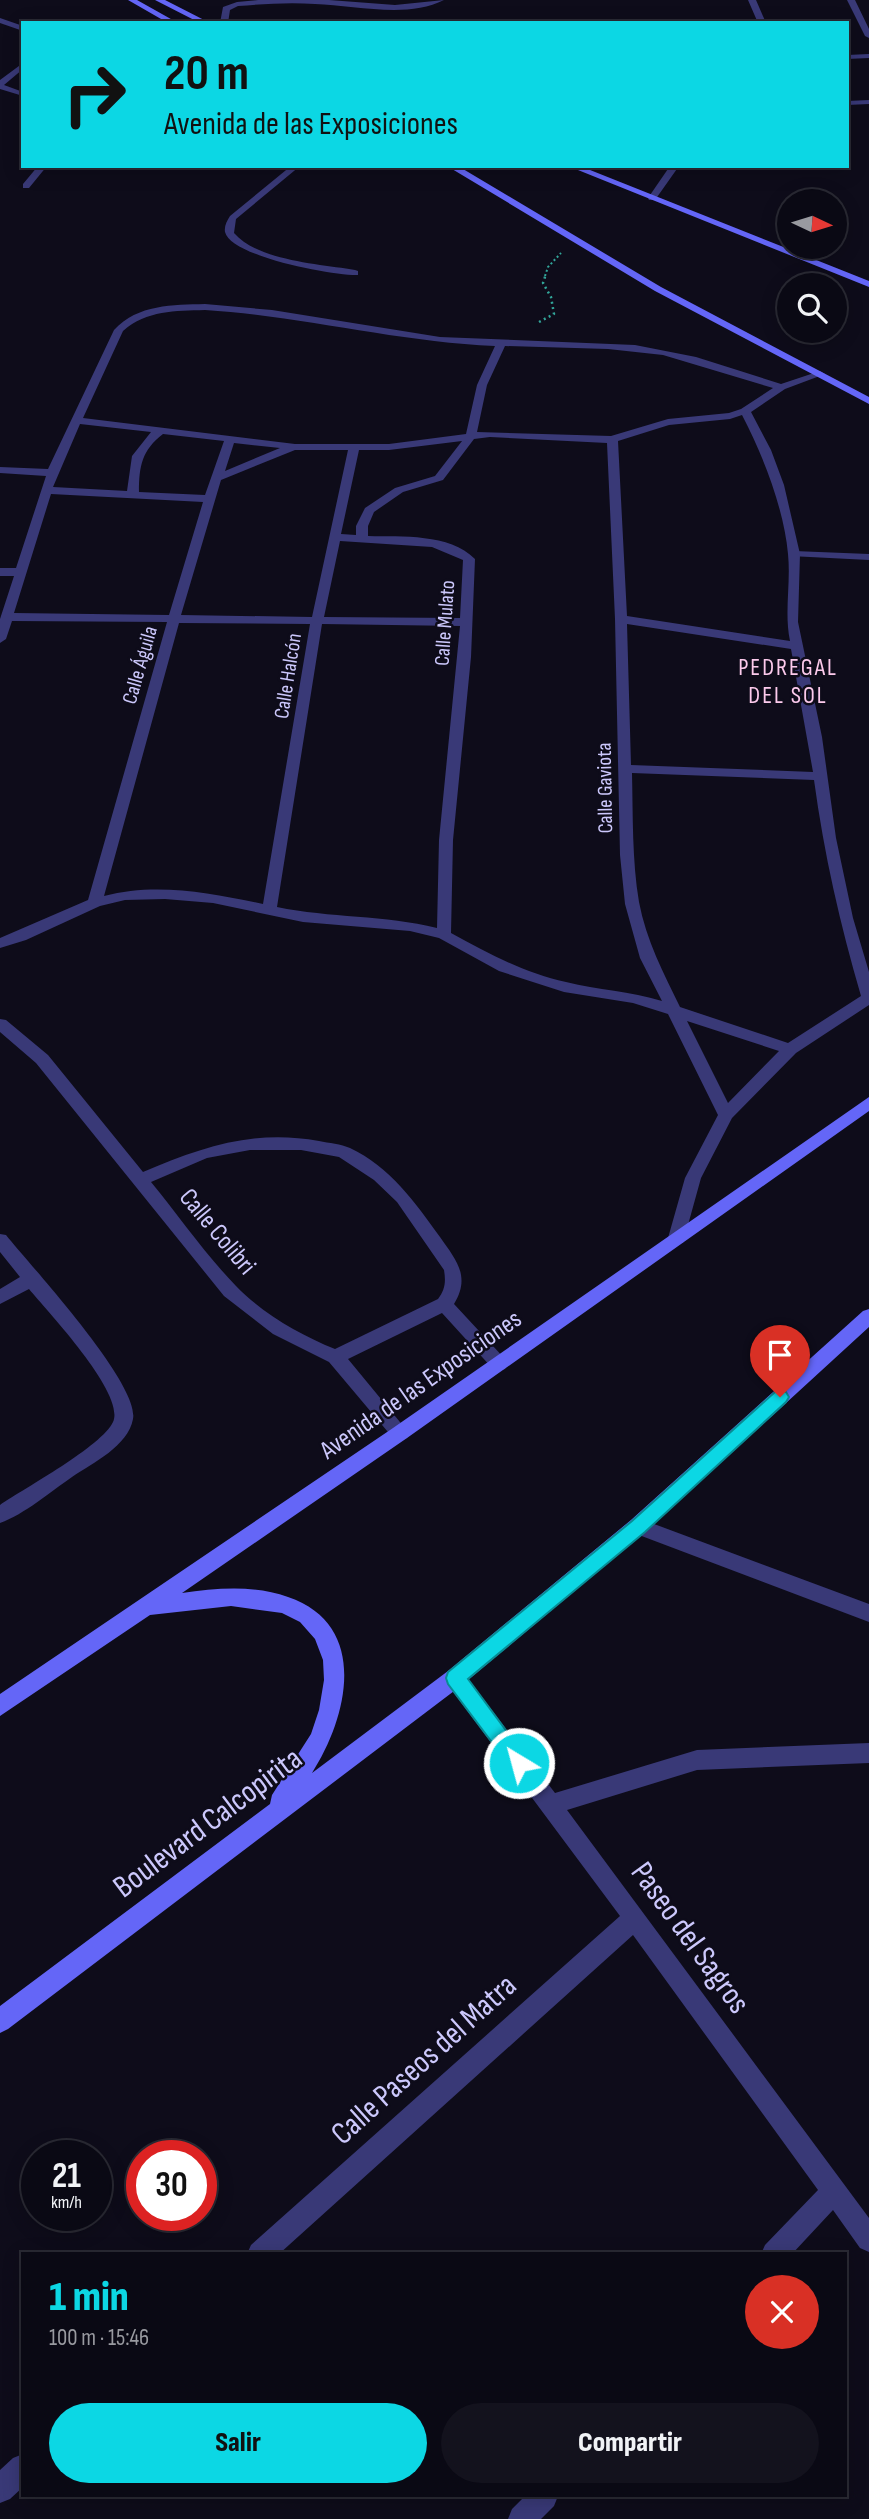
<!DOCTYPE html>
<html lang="es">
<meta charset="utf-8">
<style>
:root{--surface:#0a0914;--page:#13121d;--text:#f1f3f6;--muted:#999aa0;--line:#2a2a34;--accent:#0cd7e4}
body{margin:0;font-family:"Sofia Sans Condensed",sans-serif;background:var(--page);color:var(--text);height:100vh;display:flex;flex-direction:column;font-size:26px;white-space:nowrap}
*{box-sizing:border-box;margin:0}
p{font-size:23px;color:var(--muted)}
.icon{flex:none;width:38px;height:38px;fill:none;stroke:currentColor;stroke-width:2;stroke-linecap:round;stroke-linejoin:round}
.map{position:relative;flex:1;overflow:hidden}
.panel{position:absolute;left:21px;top:2252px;width:826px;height:245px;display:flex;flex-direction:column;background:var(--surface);border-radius:0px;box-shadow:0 4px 18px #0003,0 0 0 2px var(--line)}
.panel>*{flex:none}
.guide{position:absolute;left:21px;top:21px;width:828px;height:147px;border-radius:0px;box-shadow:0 4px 18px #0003,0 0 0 2px var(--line);background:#0cd7e4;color:#111;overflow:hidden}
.needle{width:46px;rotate:94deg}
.buttons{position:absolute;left:777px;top:189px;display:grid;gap:14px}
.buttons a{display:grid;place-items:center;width:70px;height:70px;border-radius:50%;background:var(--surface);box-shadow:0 4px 18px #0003,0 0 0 2px var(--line);font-size:35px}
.speed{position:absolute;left:21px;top:2140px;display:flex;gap:14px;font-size:35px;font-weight:700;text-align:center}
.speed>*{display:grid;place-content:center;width:91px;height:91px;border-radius:50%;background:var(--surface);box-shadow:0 4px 18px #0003,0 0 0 2px var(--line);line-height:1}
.speed small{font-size:18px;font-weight:400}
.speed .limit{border:10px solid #d22;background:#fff;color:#111}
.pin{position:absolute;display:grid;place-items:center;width:60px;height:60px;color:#fff;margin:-72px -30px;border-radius:50% 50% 50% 0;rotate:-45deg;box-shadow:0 0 7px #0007}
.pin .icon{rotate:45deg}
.me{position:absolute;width:77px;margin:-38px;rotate:323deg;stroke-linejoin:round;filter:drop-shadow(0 0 5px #0008)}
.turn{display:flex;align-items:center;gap:24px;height:147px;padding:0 28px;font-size:32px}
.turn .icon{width:91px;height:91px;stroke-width:2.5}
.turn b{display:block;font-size:49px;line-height:60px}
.round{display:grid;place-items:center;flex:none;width:74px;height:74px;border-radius:37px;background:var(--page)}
.overview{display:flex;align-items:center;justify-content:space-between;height:119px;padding:0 28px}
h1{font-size:42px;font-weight:800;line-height:52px;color:var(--accent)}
.primary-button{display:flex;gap:14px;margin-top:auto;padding:14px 28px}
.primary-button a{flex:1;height:80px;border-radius:42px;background:var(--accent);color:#111;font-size:28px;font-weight:800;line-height:80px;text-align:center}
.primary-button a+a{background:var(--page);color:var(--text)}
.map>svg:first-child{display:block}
</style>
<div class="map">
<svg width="869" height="2519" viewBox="0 0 869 2519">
<rect width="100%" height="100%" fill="#0e0c1a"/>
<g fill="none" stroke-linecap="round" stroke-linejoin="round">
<path stroke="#32a69a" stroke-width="2" stroke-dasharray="2 2.5" stroke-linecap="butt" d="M545,276L548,267L561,253"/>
<path stroke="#32a69a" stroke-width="2.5" stroke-dasharray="2 3.5" stroke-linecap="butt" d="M539,322L554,314L551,297L543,283L546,274"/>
<path fill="#393977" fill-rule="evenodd" d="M291,166H300L236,219L234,233C258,261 321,264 355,270L358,271V275C335,276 231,257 225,232C224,226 227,221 230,216Z
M794,551L869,554V560L790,556L789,554Z"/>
<path fill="#393977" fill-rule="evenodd" d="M258,0H329L395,5L444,0C407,19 354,5 315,4C289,2 264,4 238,6L230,10L228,23H220L223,7L237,2Z
M748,0H756L766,23H758Z
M847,0H855L869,29V38L865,36Z
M0,18L23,26V31L0,23Z
M869,54V58L847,59V55Z
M23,63V69L4,85L23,92V96L0,89V80Z
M869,100V104L847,105V101Z
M38,166H47L29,188H23V184Z
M670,166H679L655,200H649L648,198Z
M205,304L272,310L440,337L635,345L696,357L781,384L820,371L825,374L785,389L751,412L771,450L784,485L800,554L798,622L822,737L836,838L853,918L869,972V1005L796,1053L732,1118L701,1178L683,1243H671L668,1238L685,1178L718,1115L668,1014L633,1003L564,992L499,971L439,938L410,931L303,922L213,903L165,899L125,900L100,906L26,940L0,948V938L88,900L167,622L12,621L6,639L0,643V619L14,576H0V568H16L46,476L0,473V467L48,469L114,330C138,304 173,305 205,304ZM205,310C302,316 397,342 495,346L477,385L466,434L389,444H295L83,418L123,331C147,310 175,311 205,310ZM505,346L608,349L663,355L773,388L741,409L729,413L668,419L611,436L477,432L487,385ZM742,415C763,455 784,509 788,554C791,584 784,612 790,641L627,616L618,441L669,425L730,419ZM80,424L151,432L132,456L127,491L53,487ZM163,434L224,441L205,495L139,492C139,466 142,450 163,434ZM490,437L607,443L615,619L620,855L625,904L640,958L662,1001C630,991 598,990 566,982C524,973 488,953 451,933L453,840L471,657L475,559C449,533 402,537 368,536V526L374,512L403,492L443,480L474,439ZM462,441L435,476L395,488L365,508L356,526V535L341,534L359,450H389ZM234,443L280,448L225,471ZM295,450H348L312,617L181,615L221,480ZM51,494L203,502L169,615L14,613ZM340,541L432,547L463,560L460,618L324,617ZM179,623L310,624L263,904C211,893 156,882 104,896ZM322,624L460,626L439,840L437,928C385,915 330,918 277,907ZM627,624L791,649L813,772L631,765ZM632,773L814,780C824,854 840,924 861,996L788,1043L680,1007C664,974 646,940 639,902C632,860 633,816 632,773ZM687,1021L779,1051L728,1103Z
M0,1019L6,1020L48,1055L143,1172C202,1147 254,1129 319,1141C329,1143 341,1144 350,1148C390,1167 415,1202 440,1237C456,1260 471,1276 454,1304L505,1359L508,1364L505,1369L499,1371L493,1369L442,1313L348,1359L409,1433L407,1438L400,1441L393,1438L329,1362L273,1334L224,1296L36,1063L0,1032ZM250,1150H301L339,1157L374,1180L397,1202L444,1270C446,1282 445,1290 438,1299L335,1349C300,1335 262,1313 236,1286C205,1254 179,1216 151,1182L207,1158Z
M0,1234L6,1235C31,1266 140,1384 133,1419C128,1446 93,1463 72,1477C50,1492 25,1514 0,1523V1505C25,1488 102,1446 113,1422C126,1394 48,1312 29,1289L0,1304V1289L20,1277L0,1252Z
M638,1518L869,1604V1622L631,1532L628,1526L631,1520Z
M455,1669L462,1671L555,1793L697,1750L869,1743V1763L697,1770L567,1810L869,2218V2252L860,2248L833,2210L792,2254H761L765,2245L818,2190L633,1935L279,2254H247L251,2245L620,1916L448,1685L445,1678L448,1671Z
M23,2454V2487L10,2499L0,2503V2470L13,2458Z
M525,2496H558L554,2506L541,2519H508L512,2509Z"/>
<path fill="#6466f7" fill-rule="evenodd" d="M128,0H137L178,23H168Z
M155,0H165L210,23H200Z
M447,166H458L661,287L869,397V404L655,291Z
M568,166H580L869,281V287Z
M869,1097V1111L407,1438L182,1593C217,1588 255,1585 288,1597C370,1625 348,1717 312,1773L448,1671L631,1520L863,1311L869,1309V1327L645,1532L462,1685L8,2029L0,2033V2006L270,1804L272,1795L311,1734L319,1710L324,1680L323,1660L315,1639L300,1622L282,1613L231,1606L150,1615L0,1716V1694L393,1428Z"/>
</g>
<path fill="#0cd7e4" stroke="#088c94" stroke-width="2" d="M780,1390L786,1392L789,1397L786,1402L645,1532L468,1679L525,1756L528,1763L525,1769L519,1772L512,1769L448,1684L446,1678L448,1672L632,1521L775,1392Z"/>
<g text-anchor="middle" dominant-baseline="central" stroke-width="5" stroke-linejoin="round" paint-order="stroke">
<g font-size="21" fill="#ccc8fc" stroke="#0e0c1a">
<text transform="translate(445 623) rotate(-86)">Calle Mulato</text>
<text transform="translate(140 665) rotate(-74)">Calle Águila</text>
<text transform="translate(288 676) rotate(-81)">Calle Halcón</text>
<text transform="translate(605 788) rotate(-91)">Calle Gaviota</text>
</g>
<g font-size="24" letter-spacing="2" fill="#fccaec" stroke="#0e0c1a">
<text x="788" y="667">PEDREGAL<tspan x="788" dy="28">DEL SOL</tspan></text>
</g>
<g font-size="26" fill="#ccc8fc" stroke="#0e0c1a">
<text transform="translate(217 1232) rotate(50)">Calle Colibri</text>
<text transform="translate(421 1385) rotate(-35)">Avenida de las Exposiciones</text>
</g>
<g font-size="32" fill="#ccc8fc" stroke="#0e0c1a">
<text transform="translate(208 1823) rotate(-37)">Boulevard Calcopirita</text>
<text transform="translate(690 1938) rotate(54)">Paseo del Sagros</text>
<text transform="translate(424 2060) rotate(-42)">Calle Paseos del Matra</text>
</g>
</g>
</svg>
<div class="buttons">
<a><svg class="needle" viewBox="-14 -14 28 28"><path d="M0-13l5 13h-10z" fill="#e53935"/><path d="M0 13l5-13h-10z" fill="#999aa0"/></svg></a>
<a><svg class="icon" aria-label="search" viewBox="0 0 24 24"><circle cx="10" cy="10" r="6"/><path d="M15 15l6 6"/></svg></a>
</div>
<div class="speed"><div>21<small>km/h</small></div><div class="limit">30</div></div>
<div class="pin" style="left:780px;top:1397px;background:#d93025"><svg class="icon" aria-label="arrive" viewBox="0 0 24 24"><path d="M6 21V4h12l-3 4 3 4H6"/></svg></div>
<svg class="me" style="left:519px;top:1763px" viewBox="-20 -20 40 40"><circle r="17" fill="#0cd7e4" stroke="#fff" stroke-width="3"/><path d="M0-11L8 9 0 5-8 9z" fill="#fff"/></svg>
<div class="guide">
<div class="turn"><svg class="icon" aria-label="right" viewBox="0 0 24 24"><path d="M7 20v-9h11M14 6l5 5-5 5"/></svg><div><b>20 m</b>Avenida de las Exposiciones</div></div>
</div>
<section class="panel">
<div class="overview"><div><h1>1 min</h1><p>100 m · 15:46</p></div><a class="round" style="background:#d93025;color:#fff"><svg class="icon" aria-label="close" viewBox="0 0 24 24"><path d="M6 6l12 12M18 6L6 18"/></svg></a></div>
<div class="primary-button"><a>Salir</a><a>Compartir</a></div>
</section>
</div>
